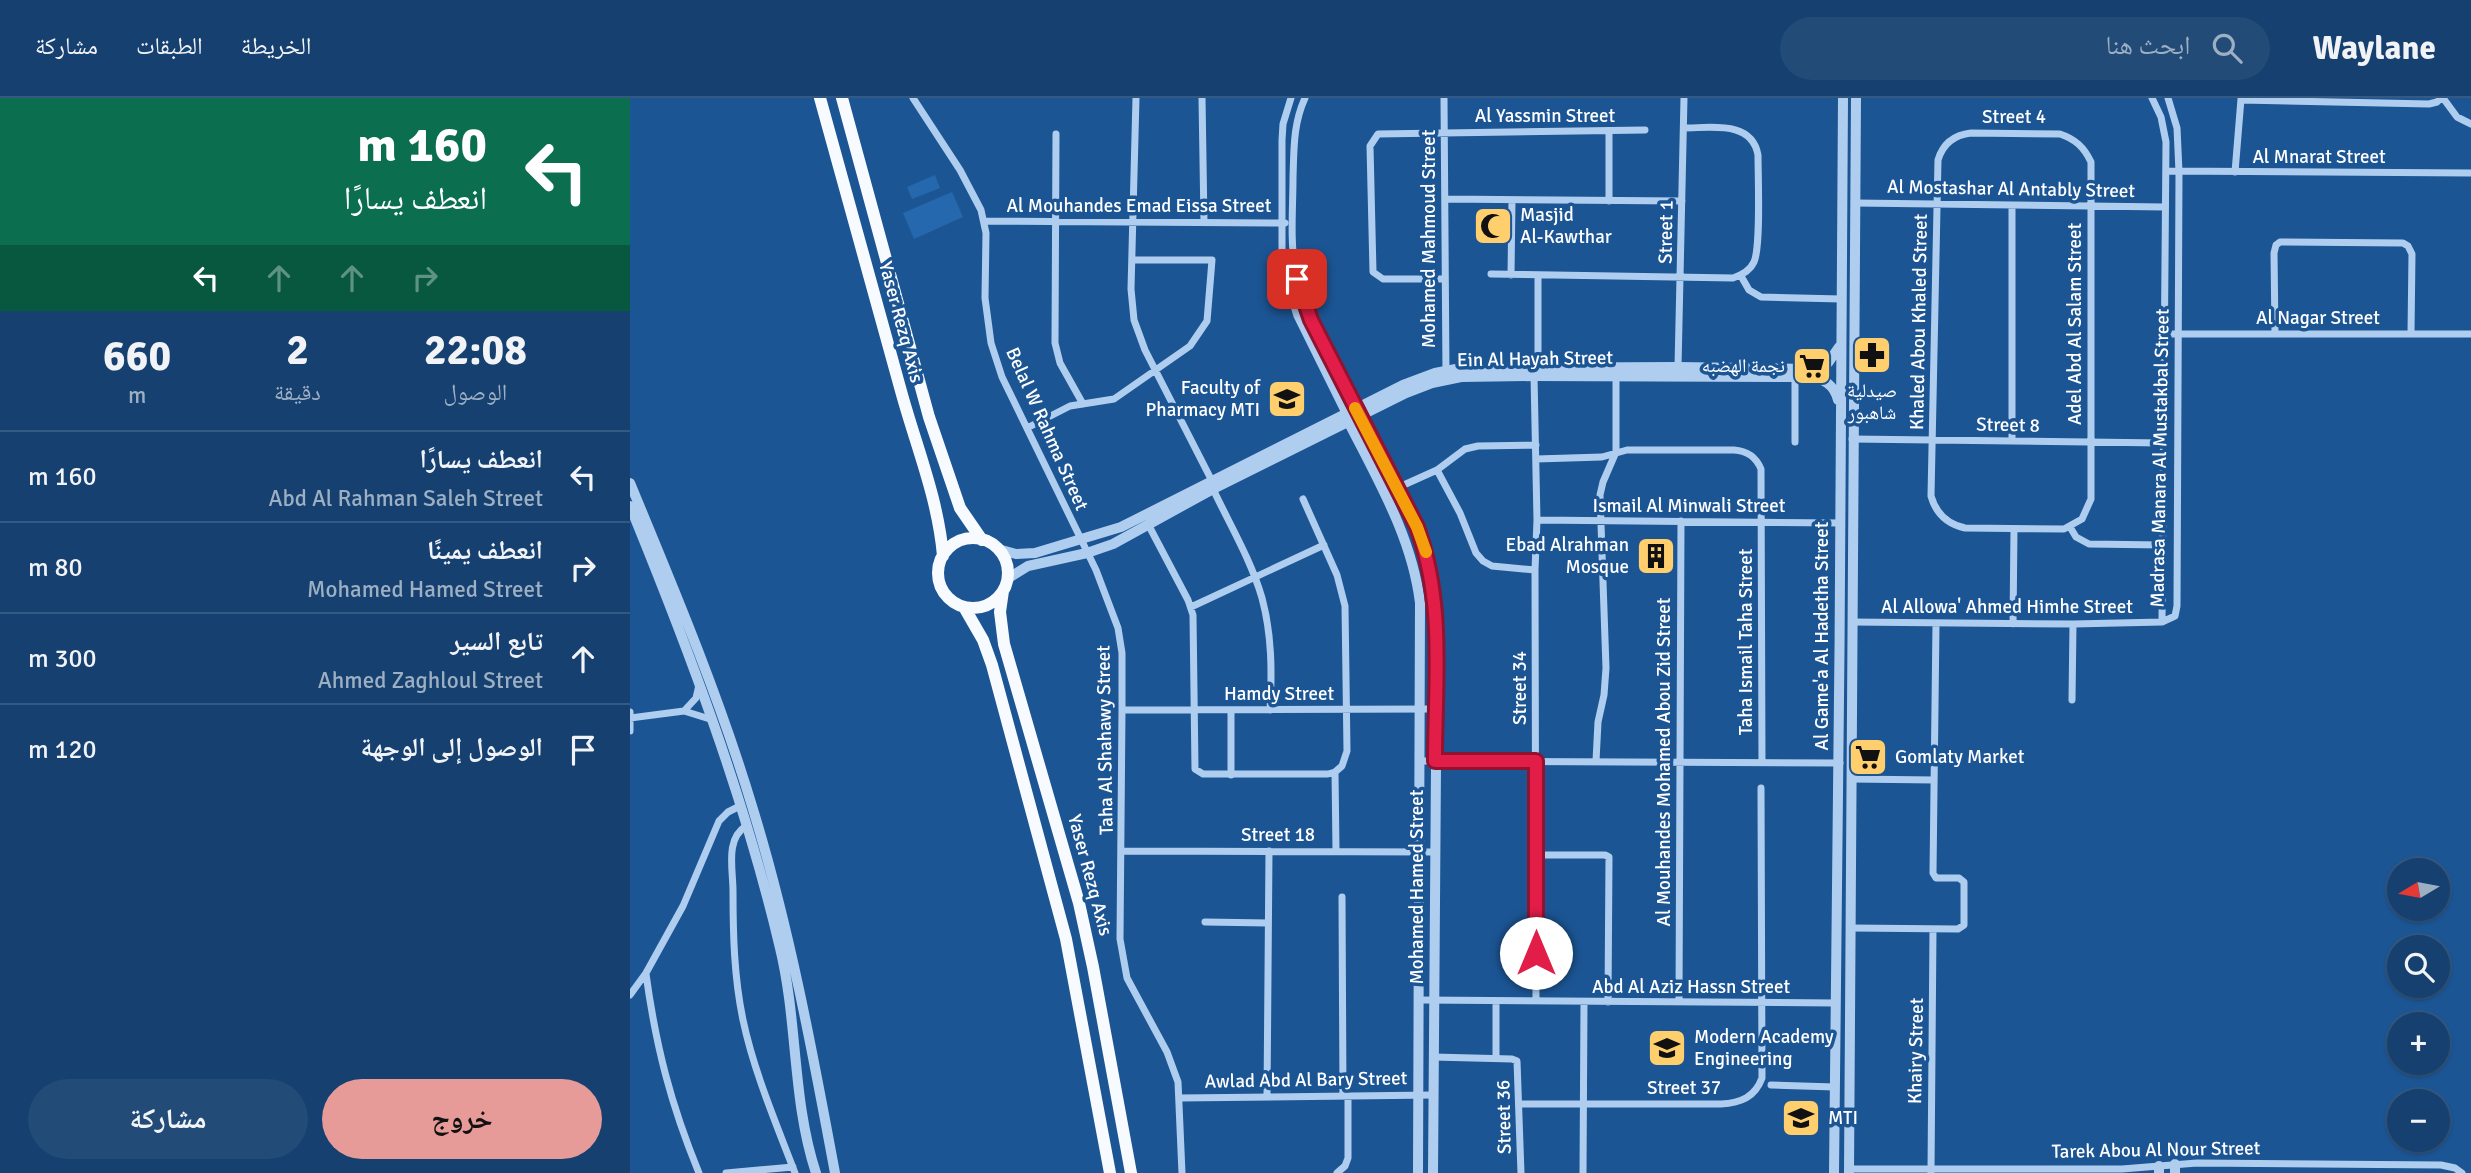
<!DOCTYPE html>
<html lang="ar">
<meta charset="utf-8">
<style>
:root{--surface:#15406f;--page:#224b77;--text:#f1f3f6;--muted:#9dafc3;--line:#345982;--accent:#e69b98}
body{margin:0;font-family:Signika,"Noto Naskh Arabic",sans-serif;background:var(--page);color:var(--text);direction:rtl;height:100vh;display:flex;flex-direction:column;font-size:26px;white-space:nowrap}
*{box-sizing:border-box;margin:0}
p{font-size:23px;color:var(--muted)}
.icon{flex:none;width:38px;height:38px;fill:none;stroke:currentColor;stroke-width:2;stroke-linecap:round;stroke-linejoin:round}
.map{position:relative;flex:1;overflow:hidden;direction:ltr}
.panel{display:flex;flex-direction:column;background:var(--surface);width:630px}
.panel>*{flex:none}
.top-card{background:#0b6e4f;color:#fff;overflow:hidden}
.needle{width:46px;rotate:260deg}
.controls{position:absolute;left:1757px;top:760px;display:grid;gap:14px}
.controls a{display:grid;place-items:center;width:63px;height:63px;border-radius:50%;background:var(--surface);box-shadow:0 2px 5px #0004,0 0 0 2px var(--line);font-size:35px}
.pin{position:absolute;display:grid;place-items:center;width:60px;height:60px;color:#fff;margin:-30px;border-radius:14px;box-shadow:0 4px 10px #0006}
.me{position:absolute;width:77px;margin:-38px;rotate:0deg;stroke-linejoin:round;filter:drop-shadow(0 0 5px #0008)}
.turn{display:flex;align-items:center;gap:24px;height:147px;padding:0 28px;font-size:32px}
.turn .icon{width:91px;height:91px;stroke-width:2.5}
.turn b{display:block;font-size:49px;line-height:60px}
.lanes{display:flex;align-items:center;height:66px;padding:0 28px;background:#0003;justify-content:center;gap:35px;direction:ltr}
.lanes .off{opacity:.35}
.eta{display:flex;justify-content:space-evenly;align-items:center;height:119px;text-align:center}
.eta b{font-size:42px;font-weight:800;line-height:49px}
.cta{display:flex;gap:14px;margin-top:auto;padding:14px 28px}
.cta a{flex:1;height:80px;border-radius:42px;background:var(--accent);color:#111;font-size:28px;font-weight:800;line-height:80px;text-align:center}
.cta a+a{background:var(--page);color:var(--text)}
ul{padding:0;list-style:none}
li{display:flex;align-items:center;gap:21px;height:91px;padding:0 28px;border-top:2px solid var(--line)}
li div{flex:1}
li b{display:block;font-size:26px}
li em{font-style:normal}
header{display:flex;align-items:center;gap:42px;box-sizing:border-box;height:98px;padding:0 35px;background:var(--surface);border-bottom:2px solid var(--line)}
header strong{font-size:33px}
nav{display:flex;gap:38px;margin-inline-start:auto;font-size:24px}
.search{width:490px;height:63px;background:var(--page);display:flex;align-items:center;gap:18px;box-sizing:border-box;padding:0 24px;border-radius:38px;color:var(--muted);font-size:26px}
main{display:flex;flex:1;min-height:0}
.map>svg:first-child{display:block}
</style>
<header>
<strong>Waylane</strong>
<div class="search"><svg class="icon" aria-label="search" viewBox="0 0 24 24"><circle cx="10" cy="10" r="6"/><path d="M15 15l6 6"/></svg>ابحث هنا</div>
<nav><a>الخريطة</a><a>الطبقات</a><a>مشاركة</a></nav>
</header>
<main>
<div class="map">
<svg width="1841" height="1075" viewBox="0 0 1841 1075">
<rect width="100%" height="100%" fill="#1c5594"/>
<path fill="#2568ad" d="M305,77L310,90L282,101L277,89Z
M322,94L333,119L284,141L273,115Z"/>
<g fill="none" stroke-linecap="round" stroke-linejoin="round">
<path stroke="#afceef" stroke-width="7" d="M283,0L330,72L351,112L356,135L355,200L361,245L372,279L466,472L488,530L492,555V612L490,841L497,880L537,954L548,984L552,1075
M506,0L501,191L504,222L515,252L582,383
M572,0L574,124
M661,0L653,26L652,42V159L656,183L667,218L715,315
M675,0C663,26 664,52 663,79C663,110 660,141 665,171C674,221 703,266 725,310
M814,0L816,276
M1522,0L1531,19L1536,44L1532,524
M1813,0L1827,19L1841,26
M1611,2L1799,6L1807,4L1811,0
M1341,35L1430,36C1445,41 1454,49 1461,64V401L1452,421L1434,431L1335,430C1317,426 1306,416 1301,398L1308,62C1313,45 1324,37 1341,35Z
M426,36L425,245L430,265L453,306
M1536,73L1841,75
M1605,74L1611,1
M815,101L1052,103
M979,103V33
M1226,105L1535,109
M355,123L655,125
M861,176L1103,180C1112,177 1120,173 1124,164C1131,149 1128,78 1128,57C1122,22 1081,30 1054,30
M881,177L882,102
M1111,178L1119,192L1131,199L1211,201
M815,181H753L743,174L740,48L748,36L1015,32
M1534,236H1841
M1645,236L1644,155L1646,147L1650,144L1773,145L1778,148L1782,156L1781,235
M908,269V177
M1048,269L1054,0
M904,278L907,422L905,472L906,903
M397,330L440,308L484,301L560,248L577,223L582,162H502
M1222,341L1533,345
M1382,343V107
M1165,344V279
M906,361L972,359L997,352H1104C1118,353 1126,359 1131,371L1132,664
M807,372L830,415L846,455L853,463L862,468L905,472
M767,390L807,372L835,351L848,348L906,347
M583,391C600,427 621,462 632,500C642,537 642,574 640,612
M673,401L707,477L715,508L717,653L712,668L705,674
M907,422L1210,425
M519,428L558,502L563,517L565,671L573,676H698L705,674
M1440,429L1446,439L1459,446L1532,447
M561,509L694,447
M1222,524L1443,526L1532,524L1545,518L1547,508L1549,74L1547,30L1538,0
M1383,526L1384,431
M1442,602L1443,526
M492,612L805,611
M601,612V677
M54,613L66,600L69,587
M0,614V633
M0,620L54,613L83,622
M791,663L1210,665
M966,663L968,624L974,597L976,570L970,397L973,384L986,354V276
M705,674L706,753
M1222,681L1304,682
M116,728C95,741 103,771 103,793C103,836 104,879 113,922C124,974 146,1025 165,1075
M492,753L804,754
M906,757H975L979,759L978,904
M712,799L713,998
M575,824L638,825
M1221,830L1328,831L1334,827V784L1329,780H1306L1303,775L1306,525
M16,876C26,949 41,1007 69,1075
M0,897L16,875L53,808L89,723L98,714L110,708
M789,902L1206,905
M1049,904L1051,423
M803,959L882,961L887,963L891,1075
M866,960V903
M1141,987L1205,989
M637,999L639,753
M550,1000L803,997
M889,1006H1091C1111,1005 1125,999 1132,980L1131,690
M1219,1071H1492L1567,1065L1811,1067L1825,1070L1832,1075
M96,1075L163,1069
M707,1075L715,1068L718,1060V998
M953,1075L954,904
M1301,1075L1303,831"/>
<path stroke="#afceef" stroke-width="10" d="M728,315C749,356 779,403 793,447C802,475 805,503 807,532L803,1075
M716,319C746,379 782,438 790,505L788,1075
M0,385C44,491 89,598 122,708C159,828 182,951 205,1075
M0,408C59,552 114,698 150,850C168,924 162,1003 186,1075
M368,451L386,456L405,455L491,429L773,287L805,275L831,270L1048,269L1182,271L1198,265L1209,249
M377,481L398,468L457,455L483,446L583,391L776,295L802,285L831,279L904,278L1177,279C1193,280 1204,286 1208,302
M1545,1066V1075
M1529,1068V1075
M1204,1075C1209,717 1211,358 1213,0
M1219,1075L1226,0"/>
<path stroke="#f7faff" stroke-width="12" d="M190,0C217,98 244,195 271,293C286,348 308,400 313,458
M212,0L299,319L330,410L352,442
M308 475a35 35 0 1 1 70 0a35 35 0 1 1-70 0Z
M373,493L370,514L374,546L449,805L463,869L501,1075
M334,509L353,542L362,567L436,841L480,1075"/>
</g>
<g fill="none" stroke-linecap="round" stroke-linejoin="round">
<g stroke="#92132f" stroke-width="18">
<path id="route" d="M667,181L681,222L787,429C815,505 805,584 805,663H906V855"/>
</g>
<use href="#route" stroke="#e11d48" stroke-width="12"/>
<path stroke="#f59e0b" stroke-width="12" d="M725,310L787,429L796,454"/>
</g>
<defs>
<g id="mosque-square" transform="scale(2.0125)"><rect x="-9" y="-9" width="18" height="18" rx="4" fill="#ffcf6d" stroke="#1c5594"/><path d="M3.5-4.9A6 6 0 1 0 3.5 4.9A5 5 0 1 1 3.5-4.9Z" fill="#111"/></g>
<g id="pharmacy-square" transform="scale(2.0125)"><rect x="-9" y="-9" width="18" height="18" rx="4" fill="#ffcf6d" stroke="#1c5594"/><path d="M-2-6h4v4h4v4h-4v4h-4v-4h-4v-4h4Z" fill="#111"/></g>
<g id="supermarket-square" transform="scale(2.0125)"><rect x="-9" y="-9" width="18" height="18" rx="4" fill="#ffcf6d" stroke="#1c5594"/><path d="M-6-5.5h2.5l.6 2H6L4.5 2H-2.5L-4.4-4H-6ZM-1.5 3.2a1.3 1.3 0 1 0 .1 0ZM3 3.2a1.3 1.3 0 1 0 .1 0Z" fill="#111"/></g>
<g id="university-square" transform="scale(2.0125)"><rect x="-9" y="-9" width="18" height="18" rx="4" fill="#ffcf6d" stroke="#1c5594"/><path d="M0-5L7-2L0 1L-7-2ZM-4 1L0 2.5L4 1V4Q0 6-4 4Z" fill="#111"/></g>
<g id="building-square" transform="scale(2.0125)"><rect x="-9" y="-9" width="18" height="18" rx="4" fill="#ffcf6d" stroke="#1c5594"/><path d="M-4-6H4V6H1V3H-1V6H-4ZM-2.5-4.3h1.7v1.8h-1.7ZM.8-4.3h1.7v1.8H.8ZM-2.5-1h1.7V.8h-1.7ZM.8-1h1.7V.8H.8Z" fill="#111"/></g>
</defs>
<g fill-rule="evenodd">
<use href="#mosque-square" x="863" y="128"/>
<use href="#pharmacy-square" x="1242" y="257"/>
<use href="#supermarket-square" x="1182" y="268"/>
<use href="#university-square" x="657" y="301"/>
<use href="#building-square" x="1026" y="458"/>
<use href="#supermarket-square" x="1238" y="659"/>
<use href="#university-square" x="1037" y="950"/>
<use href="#university-square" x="1171" y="1020"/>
</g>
<g text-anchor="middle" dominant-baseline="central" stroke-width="7" stroke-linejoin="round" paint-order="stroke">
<g font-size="19" fill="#fff" stroke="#1c5594">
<text x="915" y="18">Al Yassmin Street</text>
<text x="1384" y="19">Street 4</text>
<text x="1689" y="59">Al Mnarat Street</text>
<text transform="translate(1381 91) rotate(1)">Al Mostashar Al Antably Street</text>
<text x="509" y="108">Al Mouhandes Emad Eissa Street</text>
<text transform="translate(1036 134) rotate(-89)">Street 1</text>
<text transform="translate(799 141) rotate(-90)">Mohamed Mahmoud Street</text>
<text x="1688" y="220">Al Nagar Street</text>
<text transform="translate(271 224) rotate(75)">Yaser Rezq Axis</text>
<text transform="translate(1289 224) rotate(-89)">Khaled Abou Khaled Street</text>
<text transform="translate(1445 226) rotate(-90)">Adel Abd Al Salam Street</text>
<text transform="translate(905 261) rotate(-1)">Ein Al Hayah Street</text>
<text transform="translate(1378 327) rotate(1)">Street 8</text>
<text transform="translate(417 331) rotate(66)">Belal W Rahma Street</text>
<text transform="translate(1530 360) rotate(-89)">Madrasa Manara Al Mustakbal Street</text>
<text x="1059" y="408">Ismail Al Minwali Street</text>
<text x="1377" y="509">Al Allowa' Ahmed Himhe Street</text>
<text transform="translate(1192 538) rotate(-90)">Al Game'a Al Hadetha Street</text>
<text transform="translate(1116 544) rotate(-90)">Taha Ismail Taha Street</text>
<text transform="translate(890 590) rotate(-90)">Street 34</text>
<text x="649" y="596">Hamdy Street</text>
<text transform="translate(475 642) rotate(-91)">Taha Al Shahawy Street</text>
<text transform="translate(1034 664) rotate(-90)">Al Mouhandes Mohamed Abou Zid Street</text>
<text x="648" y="737">Street 18</text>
<text transform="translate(460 777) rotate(75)">Yaser Rezq Axis</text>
<text transform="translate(787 789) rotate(-90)">Mohamed Hamed Street</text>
<text x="1061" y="889">Abd Al Aziz Hassn Street</text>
<text transform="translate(1286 953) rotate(-89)">Khairy Street</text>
<text transform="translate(676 982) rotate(-1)">Awlad Abd Al Bary Street</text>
<text x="1054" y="990">Street 37</text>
<text transform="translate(874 1019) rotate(-91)">Street 36</text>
<text transform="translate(1526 1052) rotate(-1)">Tarek Abou Al Nour Street</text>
</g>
<g font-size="19" fill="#fff" stroke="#1c5594" text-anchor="start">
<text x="890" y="117">Masjid<tspan x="890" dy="22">Al-Kawthar</tspan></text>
<text x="1155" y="268" text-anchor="end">نجمة الهضبه</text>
<text x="630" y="290" text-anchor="end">Faculty of<tspan x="630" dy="22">Pharmacy MTI</tspan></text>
<text x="1242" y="293" text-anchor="middle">صيدلية<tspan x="1242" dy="22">شاهبور</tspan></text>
<text x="999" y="447" text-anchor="end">Ebad Alrahman<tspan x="999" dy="22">Mosque</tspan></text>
<text x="1265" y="659">Gomlaty Market</text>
<text x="1064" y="939">Modern Academy<tspan x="1064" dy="22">Engineering</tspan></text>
<text x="1198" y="1020">MTI</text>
</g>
</g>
</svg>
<div class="controls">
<a><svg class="needle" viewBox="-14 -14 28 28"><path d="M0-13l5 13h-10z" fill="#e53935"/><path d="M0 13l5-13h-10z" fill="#9dafc3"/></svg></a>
<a><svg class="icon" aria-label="search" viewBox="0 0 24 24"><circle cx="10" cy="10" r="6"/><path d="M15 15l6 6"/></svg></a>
<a>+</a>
<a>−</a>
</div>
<div class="pin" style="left:667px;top:181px;background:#d93025"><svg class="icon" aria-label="arrive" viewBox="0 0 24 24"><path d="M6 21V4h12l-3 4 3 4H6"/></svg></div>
<svg class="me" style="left:906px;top:855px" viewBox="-20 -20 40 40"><circle r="19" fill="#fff"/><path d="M0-13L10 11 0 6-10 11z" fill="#e11d48"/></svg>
</div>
<section class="panel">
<div class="top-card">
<div class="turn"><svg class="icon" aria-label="left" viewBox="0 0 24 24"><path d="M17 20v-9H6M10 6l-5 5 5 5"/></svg><div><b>160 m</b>انعطف يسارًا</div></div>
<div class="lanes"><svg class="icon" aria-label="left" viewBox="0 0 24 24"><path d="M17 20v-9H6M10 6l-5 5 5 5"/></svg><svg class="icon off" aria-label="ahead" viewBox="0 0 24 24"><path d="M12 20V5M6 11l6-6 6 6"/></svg><svg class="icon off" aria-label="ahead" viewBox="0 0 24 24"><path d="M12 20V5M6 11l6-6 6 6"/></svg><svg class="icon off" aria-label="right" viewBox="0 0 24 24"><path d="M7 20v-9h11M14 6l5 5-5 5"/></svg></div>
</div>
<div class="eta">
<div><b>22:08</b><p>الوصول</p></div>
<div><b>2</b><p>دقيقة</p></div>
<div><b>660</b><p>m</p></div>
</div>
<ul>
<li><svg class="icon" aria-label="left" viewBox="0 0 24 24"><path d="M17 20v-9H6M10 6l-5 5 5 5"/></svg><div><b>انعطف يسارًا</b><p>Abd Al Rahman Saleh Street</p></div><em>160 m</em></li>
<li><svg class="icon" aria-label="right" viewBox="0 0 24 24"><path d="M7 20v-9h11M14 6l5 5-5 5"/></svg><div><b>انعطف يمينًا</b><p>Mohamed Hamed Street</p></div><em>80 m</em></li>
<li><svg class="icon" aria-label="ahead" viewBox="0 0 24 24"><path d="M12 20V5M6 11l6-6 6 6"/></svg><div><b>تابع السير</b><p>Ahmed Zaghloul Street</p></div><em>300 m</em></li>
<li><svg class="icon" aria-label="arrive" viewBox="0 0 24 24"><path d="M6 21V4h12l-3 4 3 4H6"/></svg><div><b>الوصول إلى الوجهة</b></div><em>120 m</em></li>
</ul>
<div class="cta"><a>خروج</a><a>مشاركة</a></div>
</section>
</main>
